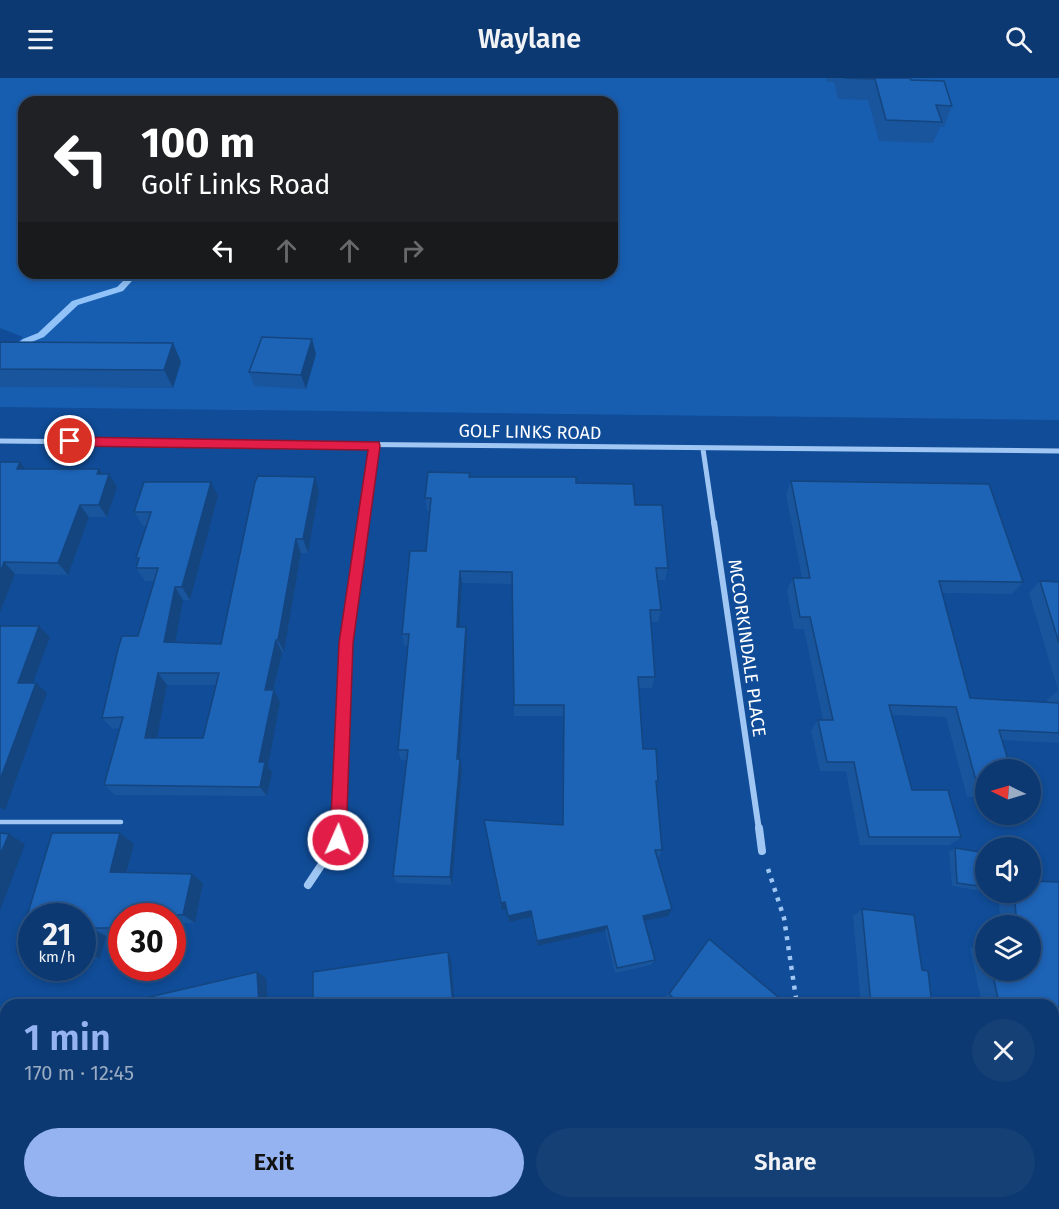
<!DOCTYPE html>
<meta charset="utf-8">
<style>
:root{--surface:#0c3971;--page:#154076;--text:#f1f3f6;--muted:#9aacc3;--line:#2c5384;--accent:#95b2f1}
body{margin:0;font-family:"Fira Sans",sans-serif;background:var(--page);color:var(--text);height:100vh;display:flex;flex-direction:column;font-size:22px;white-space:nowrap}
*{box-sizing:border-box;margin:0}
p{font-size:20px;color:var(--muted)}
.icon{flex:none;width:33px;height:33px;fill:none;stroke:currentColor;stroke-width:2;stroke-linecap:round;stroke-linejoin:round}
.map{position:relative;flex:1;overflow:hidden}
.drawer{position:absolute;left:0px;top:921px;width:1059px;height:210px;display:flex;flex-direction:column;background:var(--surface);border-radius:18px 18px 0 0;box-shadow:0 3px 9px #0003,0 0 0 2px var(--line)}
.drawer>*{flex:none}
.top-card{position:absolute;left:18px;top:18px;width:600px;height:183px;border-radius:18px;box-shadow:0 3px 9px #0003,0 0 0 2px var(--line);background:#202124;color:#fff;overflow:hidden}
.needle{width:39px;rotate:275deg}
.fabs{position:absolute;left:975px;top:681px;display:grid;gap:12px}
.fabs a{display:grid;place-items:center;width:66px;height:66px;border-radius:50%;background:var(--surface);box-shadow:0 3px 9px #0003,0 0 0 2px var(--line);font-size:30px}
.speed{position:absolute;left:18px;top:825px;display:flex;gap:12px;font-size:30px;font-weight:700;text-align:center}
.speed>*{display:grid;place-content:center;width:78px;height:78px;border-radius:50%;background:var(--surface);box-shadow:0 3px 9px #0003,0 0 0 2px var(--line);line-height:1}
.speed small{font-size:15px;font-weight:400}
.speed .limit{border:9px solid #d22;background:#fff;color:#111}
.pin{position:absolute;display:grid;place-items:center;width:51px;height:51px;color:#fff;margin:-26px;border:3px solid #fff;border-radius:50%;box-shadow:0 2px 6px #0007}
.me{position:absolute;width:66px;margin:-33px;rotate:2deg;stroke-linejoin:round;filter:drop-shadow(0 0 4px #0008)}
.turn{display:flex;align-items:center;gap:21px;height:126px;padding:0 24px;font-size:27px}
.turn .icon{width:78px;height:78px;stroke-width:2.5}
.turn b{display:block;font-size:42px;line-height:51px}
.lanes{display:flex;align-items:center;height:57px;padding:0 24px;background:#0003;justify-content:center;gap:30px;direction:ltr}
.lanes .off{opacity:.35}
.round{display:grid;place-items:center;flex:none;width:63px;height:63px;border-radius:32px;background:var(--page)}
.summary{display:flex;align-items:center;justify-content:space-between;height:102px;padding:0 24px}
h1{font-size:36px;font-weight:600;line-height:45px;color:var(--accent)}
.primary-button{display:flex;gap:12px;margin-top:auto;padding:12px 24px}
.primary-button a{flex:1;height:69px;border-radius:36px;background:var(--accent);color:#111;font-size:24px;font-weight:600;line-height:69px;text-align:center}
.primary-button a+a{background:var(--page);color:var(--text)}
header{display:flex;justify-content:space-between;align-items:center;height:78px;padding:0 24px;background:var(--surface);font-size:27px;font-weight:600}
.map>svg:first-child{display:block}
</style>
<header><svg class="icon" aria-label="menu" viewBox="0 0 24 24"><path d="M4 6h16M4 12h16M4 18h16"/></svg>Waylane<svg class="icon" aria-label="search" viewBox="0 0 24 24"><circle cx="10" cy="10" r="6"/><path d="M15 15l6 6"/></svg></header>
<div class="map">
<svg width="1059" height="1131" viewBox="0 0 1059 1131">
<rect width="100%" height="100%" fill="#104c97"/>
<path fill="#175eb1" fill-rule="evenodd" d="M0,0H1059V342L0,329V277L23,259L0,250ZM24,24H612V195H24Z"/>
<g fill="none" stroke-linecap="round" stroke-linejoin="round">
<path fill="#91c2f8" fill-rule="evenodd" d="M131,195H139L123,213L78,227L44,259L29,265L0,285V278L23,261L38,255L72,223L117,209Z"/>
<path stroke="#a0c7f4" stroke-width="4.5" stroke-dasharray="4 6" stroke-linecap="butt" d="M768,791L784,840L797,927"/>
<path stroke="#a0c7f4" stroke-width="4.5" d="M0,744H121"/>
<path stroke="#a0c7f4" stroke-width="5" d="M0,363L1059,373
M703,371L714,446
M363,446L374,367"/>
<path stroke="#a0c7f4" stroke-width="6" d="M714,444L759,752
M338,752L346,565L363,444"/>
<path stroke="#a0c7f4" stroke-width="8" d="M759,750L762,773
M308,807L338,762V750"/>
</g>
<path fill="#19559d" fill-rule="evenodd" d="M826,0H910L911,2L952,28L944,49H940L933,65L879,63L868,22L838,21L834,4H827Z
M312,261L316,276L306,311L254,308L249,294Z
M0,264L181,284L173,310L0,309Z
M0,384L26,391H99L103,396L117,409L107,439H89L68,497L15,496L0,534Z
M470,399L576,405L635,427L668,490L665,502H658L661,532L658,544H651L655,599L652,610H639L643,671L658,703L656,708L662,772L659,779H657L668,838L644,843L655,882L651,887L615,895L605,853L537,868L531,839L509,844L506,831L501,832L484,742L563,747L564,638H514L512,506L462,505L460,549H466L467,560L459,681L462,691L452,807L397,805L393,798L406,682H401L398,672L408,567H404L402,556L426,473L429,433H427L425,420Z
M791,403L1023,504L1012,516L942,515L970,620L1047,624V622L1058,612L1029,515L1040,503L1059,504V665L1003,662L986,692V719H967L946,639L892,637L912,712L961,759L950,767H860L846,693H820L811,652L818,642H823L804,551H794L787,512L793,500H802L786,416Z
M211,404L218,418L190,522H183L175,564L221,566L319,413L308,475H301L284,574H282L274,612L280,624L268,688L272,694L267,718L115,717L104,707L120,650L113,651L102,640L138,558L155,503H145L136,490L138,483L136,480L147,448H143L134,434ZM167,607H216L203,660H157Z
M52,755H120L134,766L127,795L192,796L203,805L195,845H172V838H122V858H106L100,881L82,882V838H32V881L16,875Z
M955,770L986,775V814L952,808L949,774Z
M1059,804V991H1053V927H1003L982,926L970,870L986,864V892H1030V848H1001L998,816L989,814H1030Z
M862,831L932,927H861L853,838Z
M709,861L782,927H671L664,921Z
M1059,1049V1119L1056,1108Z
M611,1125H679V1131H611Z
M726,1125H934L735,1129L727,1127Z"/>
<path fill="#14457f" d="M312,261L316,276L306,311L301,297Z
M173,265L181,284L173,310L164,292Z
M20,384L30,397L17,391Z
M99,391L107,403L109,396L117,409L107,439L99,427L97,396Z
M315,399L319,413L308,475L303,461Z
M211,404L218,418L190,522L182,509Z
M80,427L89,439L68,497L58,485Z
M296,461L301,475L284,574L278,562Z
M4,484L15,496L0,534V495Z
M460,493L462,505L459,560L457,549Z
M175,509L183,522L173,576L164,564Z
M39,548L50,559L29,615L18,605Z
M466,549L467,560L459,691L457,681Z
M276,562L282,574L271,623L265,612Z
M158,595L167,607L155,671L145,660Z
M36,605L47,615L5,732L0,729V702Z
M274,612L280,624L268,688L272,694L267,718L260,709L259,684Z
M460,681L462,691L452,807L450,799Z
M120,755L134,766L124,804L110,794Z
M9,756L25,766L0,833V777Z
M192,796L203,805L195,845L183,837Z
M505,824L506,831L501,832V825Z
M672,831L668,838L640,844L643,838Z
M531,833V839L509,844L508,838Z
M607,848L605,853L537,868V863Z
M91,850L106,858L100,881L84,875Z
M448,874L451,882L455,927H453Z
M257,894L266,900L268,927H259Z
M0,1034H6V1050L0,1071Z
M6,1120V1125H24L23,1131H3Z
M165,1125H171L148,1131H143Z
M286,1125H290V1131H286Z
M455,1125H457V1131H454Z"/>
<path fill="#1d63b6" stroke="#14457f" stroke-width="1.5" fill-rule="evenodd" d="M844,0H910L911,2L944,3L952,28L936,27L942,44L886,42L875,1Z
M262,259L312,261L301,297L249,294Z
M0,264L173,265L164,292L0,291Z
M0,384H20L17,391H99L97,396H109L99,427H80L58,485L4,484L0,495Z
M428,394L470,395L469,399H576V405L633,406L635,427H662L668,490H656L661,532H650L655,599H638L643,671H656L658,703H656L662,772H655L672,831L643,838L655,882L617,890L607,848L537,863L531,833L508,838L505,824L501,825L484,742L563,747L564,627H514L512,494L460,493L457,549H466L457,681H460L450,799L393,798L408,672H398L409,556H402L410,473H426L431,420H425Z
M258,398L315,399L303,461H296L278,562H276L265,612H274L259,684H265L260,709L104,707L123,639L102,640L118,571L122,558H138L158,490H136L139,480H136L151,434H134L144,404H211L182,509H175L164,564L221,566L255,404ZM158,595H219L203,660H145Z
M791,403L989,406L1023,504L939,503L970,620L1059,625V655L999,652L1011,692H986V710H978L956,629L889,627L912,712H948L961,759H869L854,684H827L818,642H833L810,539H800L793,500H810Z
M1040,503L1059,504V565Z
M0,548H39L18,605H36L0,702Z
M0,755L9,756L0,777Z
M52,755H120L110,794L192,796L183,837L141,836L140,838H122V850H91L84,875H82V838H32V875H16Z
M955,770L986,775V809L957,805Z
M1030,803L1059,804V987H1053V927H1021L1020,922L998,921L992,892H1030V848H1017L1014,814H1030Z
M862,831L914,837L922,892L928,893L932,927H871Z
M709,861L784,924L782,927H681L669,916Z
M448,874L453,927H313V894Z
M257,894L259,927H124V925Z
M0,935H6V1034H0Z
M1053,1049H1059V1108H1053Z
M0,1103L6,1104V1120L3,1131H0Z
M102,1125H165L143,1131H102Z
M272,1125H286V1131H260V1126Z
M367,1125H455L454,1131H367Z
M614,1125H679V1131H614Z
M734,1125H934L935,1131H773L735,1129Z"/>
<path fill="#e11d48" stroke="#92132f" stroke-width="1.5" d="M70,359L379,364L380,368L353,565L346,762L343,767L338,769L332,767L330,762L339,565L368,372L70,368L64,363Z"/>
<g text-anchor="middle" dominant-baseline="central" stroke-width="6" stroke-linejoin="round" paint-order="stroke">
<g font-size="18" fill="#fff" stroke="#104c97">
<text transform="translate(530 354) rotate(1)">GOLF LINKS ROAD</text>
<text transform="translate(747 570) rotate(82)">MCCORKINDALE PLACE</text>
</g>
</g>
</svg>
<div class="fabs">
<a><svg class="needle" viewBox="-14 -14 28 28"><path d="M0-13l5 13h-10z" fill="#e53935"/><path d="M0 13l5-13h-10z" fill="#9aacc3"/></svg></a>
<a><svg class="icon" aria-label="sound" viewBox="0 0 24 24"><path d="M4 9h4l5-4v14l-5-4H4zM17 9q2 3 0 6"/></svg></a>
<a><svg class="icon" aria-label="layers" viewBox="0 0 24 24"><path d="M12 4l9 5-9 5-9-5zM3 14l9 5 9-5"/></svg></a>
</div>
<div class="speed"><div>21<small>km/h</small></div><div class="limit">30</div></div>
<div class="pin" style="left:70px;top:363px;background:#d93025"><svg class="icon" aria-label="arrive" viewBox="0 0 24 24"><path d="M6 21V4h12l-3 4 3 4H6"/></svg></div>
<svg class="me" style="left:338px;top:762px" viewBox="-20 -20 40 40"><circle r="17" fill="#e11d48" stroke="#fff" stroke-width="3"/><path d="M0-11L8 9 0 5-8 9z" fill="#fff"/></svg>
<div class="top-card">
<div class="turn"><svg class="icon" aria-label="left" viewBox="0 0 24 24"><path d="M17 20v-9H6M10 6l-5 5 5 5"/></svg><div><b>100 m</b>Golf Links Road</div></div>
<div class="lanes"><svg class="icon" aria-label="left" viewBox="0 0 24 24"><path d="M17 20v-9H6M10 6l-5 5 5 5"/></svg><svg class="icon off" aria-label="ahead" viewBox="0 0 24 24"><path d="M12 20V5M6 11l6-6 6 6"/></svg><svg class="icon off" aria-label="ahead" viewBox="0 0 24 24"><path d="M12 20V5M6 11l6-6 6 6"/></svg><svg class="icon off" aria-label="right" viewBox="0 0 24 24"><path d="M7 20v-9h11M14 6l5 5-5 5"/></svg></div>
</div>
<section class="drawer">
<div class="summary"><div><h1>1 min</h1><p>170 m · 12:45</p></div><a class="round"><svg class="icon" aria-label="close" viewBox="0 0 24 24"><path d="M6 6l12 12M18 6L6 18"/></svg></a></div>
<div class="primary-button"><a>Exit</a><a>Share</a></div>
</section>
</div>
